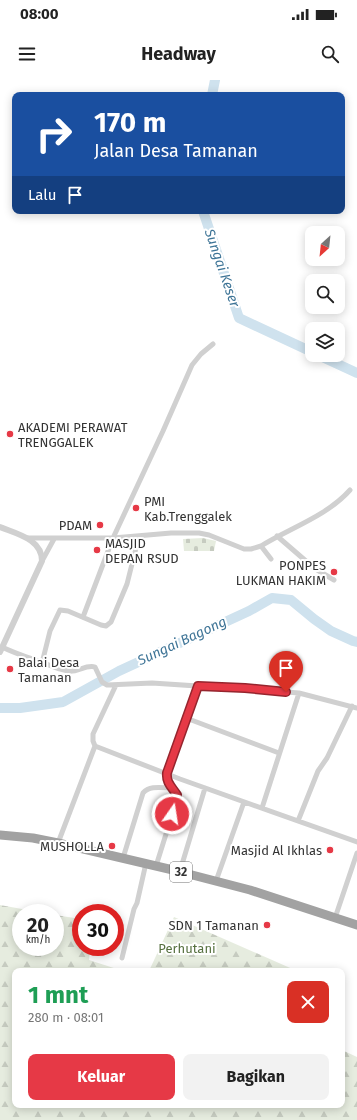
<!DOCTYPE html>
<html lang="id">
<meta charset="utf-8">
<style>
:root{--surface:#fff;--page:#f2f2f2;--text:#222;--muted:#767676;--accent:#e63946}
body{margin:0;font-family:"Fira Sans",sans-serif;background:var(--page);color:var(--text);height:100vh;display:flex;flex-direction:column;font-size:15px;white-space:nowrap}
*{box-sizing:border-box;margin:0}
p{font-size:13px;color:var(--muted)}
.icon{flex:none;width:22px;height:22px;fill:none;stroke:currentColor;stroke-width:2;stroke-linecap:round;stroke-linejoin:round}
.map{position:relative;flex:1;overflow:hidden}
.panel{position:absolute;left:12px;top:888px;width:333px;height:140px;display:flex;flex-direction:column;background:var(--surface);border-radius:8px;box-shadow:0 2px 10px #0003}
.panel>*{flex:none}
.banner{position:absolute;left:12px;top:12px;width:333px;height:122px;border-radius:8px;box-shadow:0 2px 10px #0003;background:#1a4fa0;color:#fff;overflow:hidden}
.needle{width:26px;rotate:207deg}
.buttons{position:absolute;left:305px;top:146px;display:grid;gap:8px}
.buttons a{display:grid;place-items:center;width:40px;height:40px;border-radius:8px;background:var(--surface);box-shadow:0 2px 10px #0003;font-size:20px}
.speed{position:absolute;left:12px;top:824px;display:flex;gap:8px;font-size:20px;font-weight:700;text-align:center}
.speed>*{display:grid;place-content:center;width:52px;height:52px;border-radius:50%;background:var(--surface);box-shadow:0 2px 10px #0003;line-height:1}
.speed small{font-size:10px;font-weight:400}
.speed .limit{border:6px solid #d22;background:#fff;color:#111}
.pin{position:absolute;display:grid;place-items:center;width:34px;height:34px;color:#fff;margin:-41px -17px;border-radius:50% 50% 50% 0;rotate:-45deg;box-shadow:0 0 4px #0007}
.pin .icon{rotate:45deg}
.me{position:absolute;width:44px;margin:-22px;rotate:13deg;stroke-linejoin:round;filter:drop-shadow(0 0 3px #0008)}
.turn{display:flex;align-items:center;gap:14px;height:84px;padding:0 16px;font-size:18px}
.turn .icon{width:52px;height:52px;stroke-width:2.5}
.turn b{display:block;font-size:28px;line-height:34px}
.then{display:flex;align-items:center;height:38px;padding:0 16px;background:#0003;gap:8px;font-size:15px}
.round{display:grid;place-items:center;flex:none;width:42px;height:42px;border-radius:8px;background:var(--page)}
.headline{display:flex;align-items:center;justify-content:space-between;height:68px;padding:0 16px}
h1{font-size:24px;font-weight:700;line-height:30px;color:#1e9e55}
.cta{display:flex;gap:8px;margin-top:auto;padding:8px 16px}
.cta a{flex:1;height:46px;border-radius:8px;background:var(--accent);color:#fff;font-size:16px;font-weight:700;line-height:46px;text-align:center}
.cta a+a{background:var(--page);color:var(--text)}
.status{display:flex;justify-content:space-between;align-items:center;height:28px;padding:0 20px;background:var(--surface);direction:ltr}
.status svg{height:11px;fill:currentColor}
header{display:flex;justify-content:space-between;align-items:center;height:52px;padding:0 16px;background:var(--surface);font-size:18px;font-weight:700}
.map>svg:first-child{display:block}
</style>
<div class="status"><b>08:00</b><svg viewBox="0 0 49 12"><path d="M0 12V9h3v3zM5 12V6h3v6zM10 12V3h3v9zM15 12V0h3v12zM26 1h20v11H26zM47 4h2v5h-2z"/></svg></div>
<header><svg class="icon" aria-label="menu" viewBox="0 0 24 24"><path d="M4 6h16M4 12h16M4 18h16"/></svg>Headway<svg class="icon" aria-label="search" viewBox="0 0 24 24"><circle cx="10" cy="10" r="6"/><path d="M15 15l6 6"/></svg></header>
<div class="map">
<svg width="357" height="1040" viewBox="0 0 357 1040">
<defs>
<pattern id="forest-firs" width="22" height="20" patternUnits="userSpaceOnUse"><rect width="22" height="20" fill="#e6ecdf"/><path d="M5 1l3.5 6h-7zM16 11l3.5 6h-7z" fill="#c6cbc0"/></pattern>
<pattern id="cemetery-stones" width="16" height="16" patternUnits="userSpaceOnUse"><rect width="16" height="16" fill="#e6ecdf"/><path d="M2 7V4a2 2 0 0 1 4 0v3zM10 15v-3a2 2 0 0 1 4 0v3z" fill="#c6cbc0"/></pattern>
</defs>
<rect width="100%" height="100%" fill="#fff"/>
<path fill="url(#forest-firs)" d="M0,825L44,833H21V867H55V835L81,839V867H90L89,880L123,891H15V1025H342V970L357,977V1040H0Z
M174,837L297,891H149Z"/>
<path fill="url(#cemetery-stones)" d="M203,458L216,461L214,471H184L183,459Z"/>
<g fill="none" stroke-linecap="round" stroke-linejoin="round">
<path stroke="#cfe2ee" stroke-width="10" d="M212,15L215,0
M203,131L239,238L312,272
M318,275L357,293
M0,628H20L63,622L119,591L249,531L272,518L291,520L314,539L331,551L353,561L357,562"/>
<path stroke="#d0d0d0" stroke-width="5" d="M277,456L314,488L334,500
M27,458H113L171,453H199L209,455L244,469H251L261,466C290,448 327,436 350,410
M261,466L271,479
M42,481L54,459
M83,537L113,458L163,351L192,285L201,274L213,264
M2,567C16,574 30,578 44,583C51,586 59,590 68,591C77,593 86,584 95,587L102,602L107,605L152,603L273,611L299,613L357,628
M42,583L50,551L60,530L68,531L101,545L106,546L111,542L127,504L139,456
M186,638L279,673
M95,666L180,699L357,762
M262,728L299,613
M298,741L318,691L327,678L352,626
M58,763L95,666L93,661V654L116,605
M123,778L143,713C150,705 162,708 172,708
M156,786L177,719C177,708 166,706 167,693L198,606
M180,791L205,708
M216,801L244,722
M335,838L357,773
M122,878L134,829L137,823L146,783"/>
<path stroke="#d0d0d0" stroke-width="6" d="M0,447C17,454 42,459 42,481L0,572"/>
<path stroke="#a2a2a2" stroke-width="9" d="M0,755L33,758L58,763L173,790L250,810L357,845"/>
</g>
<g fill="none" stroke-linecap="round" stroke-linejoin="round">
<g stroke="#96252e" stroke-width="10">
<path id="route" d="M172,734L177,715C172,707 166,703 167,693L198,606L245,608L286,612"/>
</g>
<use href="#route" stroke="#e63946" stroke-width="7"/>
</g>
<g fill="#e63946" stroke="#fff" stroke-width="1.5">
<circle cx="10" cy="354" r="4"/>
<circle cx="136" cy="428" r="4"/>
<circle cx="100" cy="445" r="4"/>
<circle cx="97" cy="470" r="4"/>
<circle cx="334" cy="492" r="4"/>
<circle cx="10" cy="589" r="4"/>
<circle cx="112" cy="766" r="4"/>
<circle cx="330" cy="770" r="4"/>
<circle cx="267" cy="845" r="4"/>
</g>
<g text-anchor="middle" dominant-baseline="central" stroke-width="4" stroke-linejoin="round" paint-order="stroke">
<rect fill="#fff" stroke="#707070" stroke-width="1" x="170" y="782" width="22" height="20" rx="3"/>
<g font-size="12" font-weight="bold" fill="#333">
<text x="181" y="792">32</text>
</g>
<g font-size="13" fill="#333" stroke="#fff" text-anchor="end">
<text x="18" y="347" text-anchor="start">AKADEMI PERAWAT<tspan x="18" dy="15">TRENGGALEK</tspan></text>
<text x="144" y="421" text-anchor="start">PMI<tspan x="144" dy="15">Kab.Trenggalek</tspan></text>
<text x="92" y="445">PDAM</text>
<text x="105" y="463" text-anchor="start">MASJID<tspan x="105" dy="15">DEPAN RSUD</tspan></text>
<text x="326" y="485">PONPES<tspan x="326" dy="15">LUKMAN HAKIM</tspan></text>
<text x="18" y="582" text-anchor="start">Balai Desa<tspan x="18" dy="15">Tamanan</tspan></text>
<text x="104" y="766">MUSHOLLA</text>
<text x="322" y="770">Masjid Al Ikhlas</text>
<text x="259" y="845">SDN 1 Tamanan</text>
</g>
<g font-size="13" fill="#56703f" stroke="#fff">
<text x="187" y="868">Perhutani</text>
</g>
<g font-size="14" font-style="italic" fill="#3f7597" stroke="#fff">
<text transform="translate(222 188) rotate(71)">Sungai Keser</text>
<text transform="translate(182 561) rotate(-25)">Sungai Bagong</text>
</g>
</g>
</svg>
<div class="buttons">
<a><svg class="needle" viewBox="-14 -14 28 28"><path d="M0-13l5 13h-10z" fill="#e53935"/><path d="M0 13l5-13h-10z" fill="#767676"/></svg></a>
<a><svg class="icon" aria-label="search" viewBox="0 0 24 24"><circle cx="10" cy="10" r="6"/><path d="M15 15l6 6"/></svg></a>
<a><svg class="icon" aria-label="layers" viewBox="0 0 24 24"><path d="M12 4l9 5-9 5-9-5zM3 14l9 5 9-5"/></svg></a>
</div>
<div class="speed"><div>20<small>km/h</small></div><div class="limit">30</div></div>
<div class="pin" style="left:286px;top:612px;background:#d93025"><svg class="icon" aria-label="arrive" viewBox="0 0 24 24"><path d="M6 21V4h12l-3 4 3 4H6"/></svg></div>
<svg class="me" style="left:172px;top:734px" viewBox="-20 -20 40 40"><circle r="17" fill="#e63946" stroke="#fff" stroke-width="3"/><path d="M0-11L8 9 0 5-8 9z" fill="#fff"/></svg>
<div class="banner">
<div class="turn"><svg class="icon" aria-label="right" viewBox="0 0 24 24"><path d="M7 20v-9h11M14 6l5 5-5 5"/></svg><div><b>170 m</b>Jalan Desa Tamanan</div></div>
<div class="then">Lalu<svg class="icon" aria-label="arrive" viewBox="0 0 24 24"><path d="M6 21V4h12l-3 4 3 4H6"/></svg></div>
</div>
<section class="panel">
<div class="headline"><div><h1>1 mnt</h1><p>280 m · 08:01</p></div><a class="round" style="background:#d93025;color:#fff"><svg class="icon" aria-label="close" viewBox="0 0 24 24"><path d="M6 6l12 12M18 6L6 18"/></svg></a></div>
<div class="cta"><a>Keluar</a><a>Bagikan</a></div>
</section>
</div>
